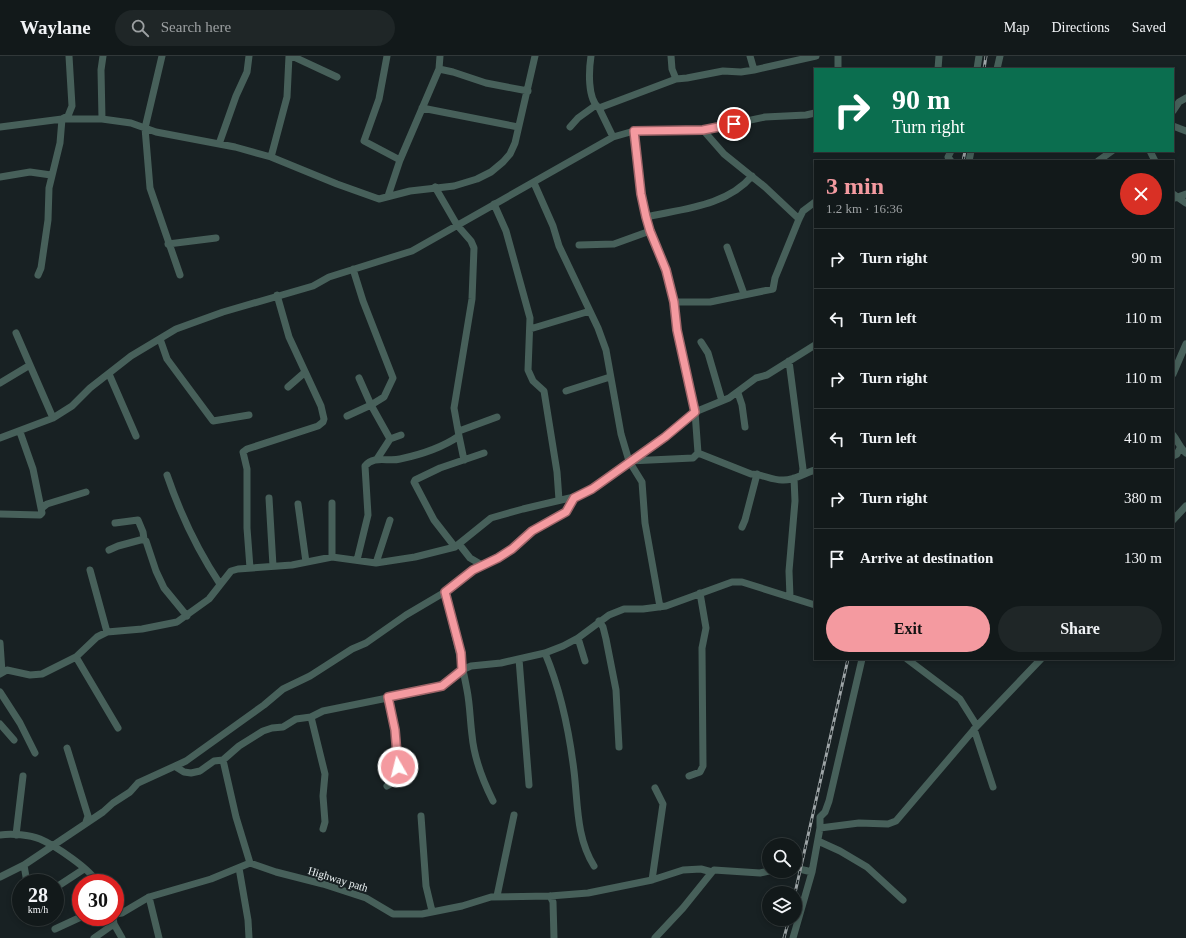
<!DOCTYPE html>
<meta charset="utf-8">
<style>
:root{--surface:#12191a;--page:#1f2627;--text:#f1f3f6;--muted:#9ca0a2;--line:#313839;--accent:#f49aa0}
body{margin:0;font-family:"Times New Roman",serif;background:var(--page);color:var(--text);height:100vh;display:flex;flex-direction:column;font-size:15px;white-space:nowrap}
*{box-sizing:border-box;margin:0}
p{font-size:13px;color:var(--muted)}
.icon{flex:none;width:22px;height:22px;fill:none;stroke:currentColor;stroke-width:2;stroke-linecap:round;stroke-linejoin:round}
.map{position:relative;flex:1;overflow:hidden}
.sheet{position:absolute;left:814px;top:104px;width:360px;height:500px;display:flex;flex-direction:column;background:var(--surface);border-radius:0px;box-shadow:0 2px 6px #0003,0 0 0 1px var(--line)}
.sheet>*{flex:none}
.hud{position:absolute;left:814px;top:12px;width:360px;height:84px;border-radius:0px;box-shadow:0 2px 6px #0003,0 0 0 1px var(--line);background:#0b6e4f;color:#fff;overflow:hidden}
.buttons{position:absolute;left:762px;top:782px;display:grid;gap:8px}
.buttons a{display:grid;place-items:center;width:40px;height:40px;border-radius:50%;background:var(--surface);box-shadow:0 2px 6px #0003,0 0 0 1px var(--line);font-size:20px}
.speed{position:absolute;left:12px;top:818px;display:flex;gap:8px;font-size:20px;font-weight:700;text-align:center}
.speed>*{display:grid;place-content:center;width:52px;height:52px;border-radius:50%;background:var(--surface);box-shadow:0 2px 6px #0003,0 0 0 1px var(--line);line-height:1}
.speed small{font-size:10px;font-weight:400}
.speed .limit{border:6px solid #d22;background:#fff;color:#111}
.pin{position:absolute;display:grid;place-items:center;width:34px;height:34px;color:#fff;margin:-17px;border:2px solid #fff;border-radius:50%;box-shadow:0 1px 4px #0007}
.me{position:absolute;width:44px;margin:-22px;rotate:352deg;stroke-linejoin:round;filter:drop-shadow(0 0 3px #0008)}
.turn{display:flex;align-items:center;gap:14px;height:84px;padding:0 12px;font-size:18px}
.turn .icon{width:52px;height:52px;stroke-width:2.5}
.turn b{display:block;font-size:28px;line-height:34px}
.round{display:grid;place-items:center;flex:none;width:42px;height:42px;border-radius:21px;background:var(--page)}
.overview{display:flex;align-items:center;justify-content:space-between;height:68px;padding:0 12px}
h1{font-size:24px;font-weight:700;line-height:30px;color:var(--accent)}
.primary-button{display:flex;gap:8px;margin-top:auto;padding:8px 12px}
.primary-button a{flex:1;height:46px;border-radius:24px;background:var(--accent);color:#111;font-size:16px;font-weight:700;line-height:46px;text-align:center}
.primary-button a+a{background:var(--page);color:var(--text)}
ul{padding:0;list-style:none}
li{display:flex;align-items:center;gap:12px;height:60px;padding:0 12px;border-top:1px solid var(--line)}
li div{flex:1}
li b{display:block;font-size:15px}
li em{font-style:normal}
header{display:flex;align-items:center;gap:24px;box-sizing:border-box;height:56px;padding:0 20px;background:var(--surface);border-bottom:1px solid var(--line)}
header strong{font-size:19px}
nav{display:flex;gap:22px;margin-inline-start:auto;font-size:14px}
.search{width:280px;height:36px;background:var(--page);display:flex;align-items:center;gap:10px;box-sizing:border-box;padding:0 14px;border-radius:22px;color:var(--muted);font-size:15px}
.map>svg:first-child{display:block}
</style>
<header>
<strong>Waylane</strong>
<div class="search"><svg class="icon" aria-label="search" viewBox="0 0 24 24"><circle cx="10" cy="10" r="6"/><path d="M15 15l6 6"/></svg>Search here</div>
<nav><a>Map</a><a>Directions</a><a>Saved</a></nav>
</header>
<div class="map">
<svg width="1186" height="882" viewBox="0 0 1186 882">
<rect width="100%" height="100%" fill="#182123"/>
<g fill="none" stroke-linecap="round" stroke-linejoin="round">
<path stroke="#47605a" stroke-width="7" d="M162,0L145,72L150,132L180,219
M292,0L337,21
M387,0L379,43L364,85L400,104L388,140
M591,0C589,13 587,43 599,52L613,81
M671,0L672,13L676,23
M750,0L754,14
M439,13L453,16L486,27L528,35
M838,13V0
M938,13L939,0
M977,13L979,0
M997,13L1000,0
M422,52L518,71
M599,52L676,23L687,22L723,15L741,16L754,14L816,0
M1173,55L1179,46L1186,42
M102,63L101,14L103,0
M1173,70L1186,75
M0,71L62,63H102L131,67L156,76L235,91L271,101L337,128L379,143L410,135L454,130L477,123L491,116L503,106L510,98L515,87L535,0
M570,71L578,62L596,49
M703,74L724,98L765,131L799,163
M219,88L236,40L247,16L249,0
M951,95L948,101L951,105
M1150,95L1155,105
M271,101L287,41L289,0
M400,104L439,13L440,0
M969,105L971,95
M1098,105L1112,95
M0,121L30,116L51,119
M534,127L553,170L559,190L598,272L606,294L621,378L629,405L642,426L645,467L660,551
M1173,138L1186,147
M1175,142L1186,138
M494,148L506,175L530,262L528,314L533,325L544,335L557,416L559,444
M646,161C682,153 727,150 752,120
M168,188L216,182
M579,189L614,188L650,175
M727,191L744,238
M353,213L363,245L393,322L384,341L371,349L359,322
M38,219L41,212L48,164L49,132L60,87L62,63L68,60L72,50L69,0
M674,246H710L773,233L775,222L799,163L803,155L815,146
M530,273L590,255
M16,277L53,362
M160,283L167,303L213,365L249,359
M701,286L708,297L722,345
M789,305L803,413L802,418
M109,318L136,380
M1173,318L1186,288
M0,327L30,309
M288,331L304,317
M566,335L610,321
M738,337L742,349L745,371
M347,360L371,349L390,383
M459,375L497,361
M1173,379C1178,385 1180,392 1186,397
M459,380L464,404
M0,382L53,362L72,350L90,332L131,300L176,273L223,256L313,230L329,221L412,195L613,81L634,75L703,74L765,61L806,59L815,57
M698,397L751,418C762,418 771,424 782,424C794,425 804,417 815,414
M1173,400L1177,398L1180,392
M377,403L390,383L401,379
M629,405L693,402L698,397L695,356L677,274L674,246L666,214L650,175L646,161L641,138L634,75
M167,419C180,457 198,495 220,528
M269,442L273,510
M298,448L306,506
M42,452L47,448L86,436
M0,458L40,459L42,457L33,413L20,376
M1173,464L1186,450
M115,467L138,464L143,476L144,483
M742,471L745,464L757,418
M459,488L470,502L482,509
M455,491L434,464L414,426L415,424L440,412L484,397
M109,494L118,490L144,483L146,485L156,515L164,532L187,560
M332,501V447
M357,504L368,459L365,410C374,399 388,406 400,403C419,399 443,391 459,380L454,352L472,243L474,192L471,185L457,169L435,131
M376,507L390,464
M250,512L247,472V413L243,396L247,393L318,370L323,366L324,363L321,350L289,281L277,239
M90,514L107,576
M445,536C452,569 461,601 467,634C470,649 470,664 472,679C474,702 483,725 493,745
M790,541L789,515L795,445L794,422
M599,565L603,571L606,583L616,634L619,691
M578,582L585,605
M0,587L2,616
M545,597C561,635 569,674 574,715C578,748 576,781 594,810
M76,601L118,672
M519,603L529,729
M907,603L960,643L977,670
M0,618L7,614L30,619L42,618L76,601L97,581L107,576L142,573L177,566L209,543L231,515L238,513L292,509L332,501L376,507L415,501L455,491L491,462L523,453L574,441L592,433L665,381L695,356L729,342L756,322L767,319L815,289
M0,636L20,667L35,697
M311,661L325,718L323,740L325,766L323,773
M0,668L14,684
M974,673L993,731
M67,692L88,760L86,766
M223,704L236,761L250,807
M176,711L184,716L191,717L200,715L214,705L223,704L239,690L263,675L272,672L283,671L296,663L311,661L323,655L432,633L441,629L462,614L471,610L501,607L545,597L563,590L578,582L609,559L624,553H643L666,550L732,526H742L815,549
M689,720L700,716L703,710L702,592L706,572L700,537
M387,730L396,725L399,720L395,674L388,641
M421,760L426,830L432,855
M820,772L859,767L888,768L896,765L977,670L1041,603
M0,779C12,777 30,779 40,783C54,789 92,814 97,827
M16,779L23,720
M818,785L840,795L867,811L903,844
M24,809L27,827
M239,812L248,864L249,882
M795,812L812,816
M0,821L24,809L103,756L113,747L130,736L138,727L186,705L264,649L283,633L310,620L352,593L366,587L406,559L445,536L473,514L512,493L532,475L566,456L574,441
M652,824L663,748L655,732
M55,832L84,813
M497,840L514,759
M550,840L553,846L554,882
M149,841L159,882
M55,843L58,847
M115,858L122,857L149,841L211,823L250,807L276,816L323,828L366,842L393,858H422L462,850L491,841L550,840L588,837L652,824L683,814L701,813L712,816L714,814L760,817L769,815
M113,861L114,868L122,882
M55,873L81,861
M94,882L114,868
M655,882L683,852L712,816
M793,882L812,816L820,772V761L825,756L829,745L862,603"/>
<g stroke="#9ea5a7" stroke-width="3">
<path id="rail" d="M984,13L986,0
M963,105L965,95
M795,837L848,603
M784,882L789,863"/>
</g>
<use href="#rail" stroke="#182123" stroke-width="1.5" stroke-dasharray="4.5" stroke-linecap="butt"/>
</g>
<g fill="none" stroke-linecap="round" stroke-linejoin="round">
<g stroke="#9f6468" stroke-width="10">
<path id="route" d="M398,711L395,674L388,641L442,630L462,614L461,597L445,536L473,514L498,502L512,493L532,475L566,456L574,442L592,433L665,381L695,356L677,274L674,246L666,214L650,175L646,161L641,138L634,75L703,74L734,68"/>
</g>
<use href="#route" stroke="#f49aa0" stroke-width="7"/>
</g>
<g text-anchor="middle" dominant-baseline="central" stroke-width="4" stroke-linejoin="round" paint-order="stroke">
<g font-size="11" fill="#eef5f6" stroke="#182123">
<text transform="translate(338 823) rotate(17)">Highway path</text>
</g>
</g>
</svg>
<div class="buttons">
<a><svg class="icon" aria-label="search" viewBox="0 0 24 24"><circle cx="10" cy="10" r="6"/><path d="M15 15l6 6"/></svg></a>
<a><svg class="icon" aria-label="layers" viewBox="0 0 24 24"><path d="M12 4l9 5-9 5-9-5zM3 14l9 5 9-5"/></svg></a>
</div>
<div class="speed"><div>28<small>km/h</small></div><div class="limit">30</div></div>
<div class="pin" style="left:734px;top:68px;background:#d93025"><svg class="icon" aria-label="arrive" viewBox="0 0 24 24"><path d="M6 21V4h12l-3 4 3 4H6"/></svg></div>
<svg class="me" style="left:398px;top:711px" viewBox="-20 -20 40 40"><circle r="17" fill="#f49aa0" stroke="#fff" stroke-width="3"/><path d="M0-11L8 9 0 5-8 9z" fill="#fff"/></svg>
<div class="hud">
<div class="turn"><svg class="icon" aria-label="right" viewBox="0 0 24 24"><path d="M7 20v-9h11M14 6l5 5-5 5"/></svg><div><b>90 m</b>Turn right</div></div>
</div>
<section class="sheet">
<div class="overview"><div><h1>3 min</h1><p>1.2 km · 16:36</p></div><a class="round" style="background:#d93025;color:#fff"><svg class="icon" aria-label="close" viewBox="0 0 24 24"><path d="M6 6l12 12M18 6L6 18"/></svg></a></div>
<ul>
<li><svg class="icon" aria-label="right" viewBox="0 0 24 24"><path d="M7 20v-9h11M14 6l5 5-5 5"/></svg><div><b>Turn right</b></div><em>90 m</em></li>
<li><svg class="icon" aria-label="left" viewBox="0 0 24 24"><path d="M17 20v-9H6M10 6l-5 5 5 5"/></svg><div><b>Turn left</b></div><em>110 m</em></li>
<li><svg class="icon" aria-label="right" viewBox="0 0 24 24"><path d="M7 20v-9h11M14 6l5 5-5 5"/></svg><div><b>Turn right</b></div><em>110 m</em></li>
<li><svg class="icon" aria-label="left" viewBox="0 0 24 24"><path d="M17 20v-9H6M10 6l-5 5 5 5"/></svg><div><b>Turn left</b></div><em>410 m</em></li>
<li><svg class="icon" aria-label="right" viewBox="0 0 24 24"><path d="M7 20v-9h11M14 6l5 5-5 5"/></svg><div><b>Turn right</b></div><em>380 m</em></li>
<li><svg class="icon" aria-label="arrive" viewBox="0 0 24 24"><path d="M6 21V4h12l-3 4 3 4H6"/></svg><div><b>Arrive at destination</b></div><em>130 m</em></li>
</ul>
<div class="primary-button"><a>Exit</a><a>Share</a></div>
</section>
</div>
